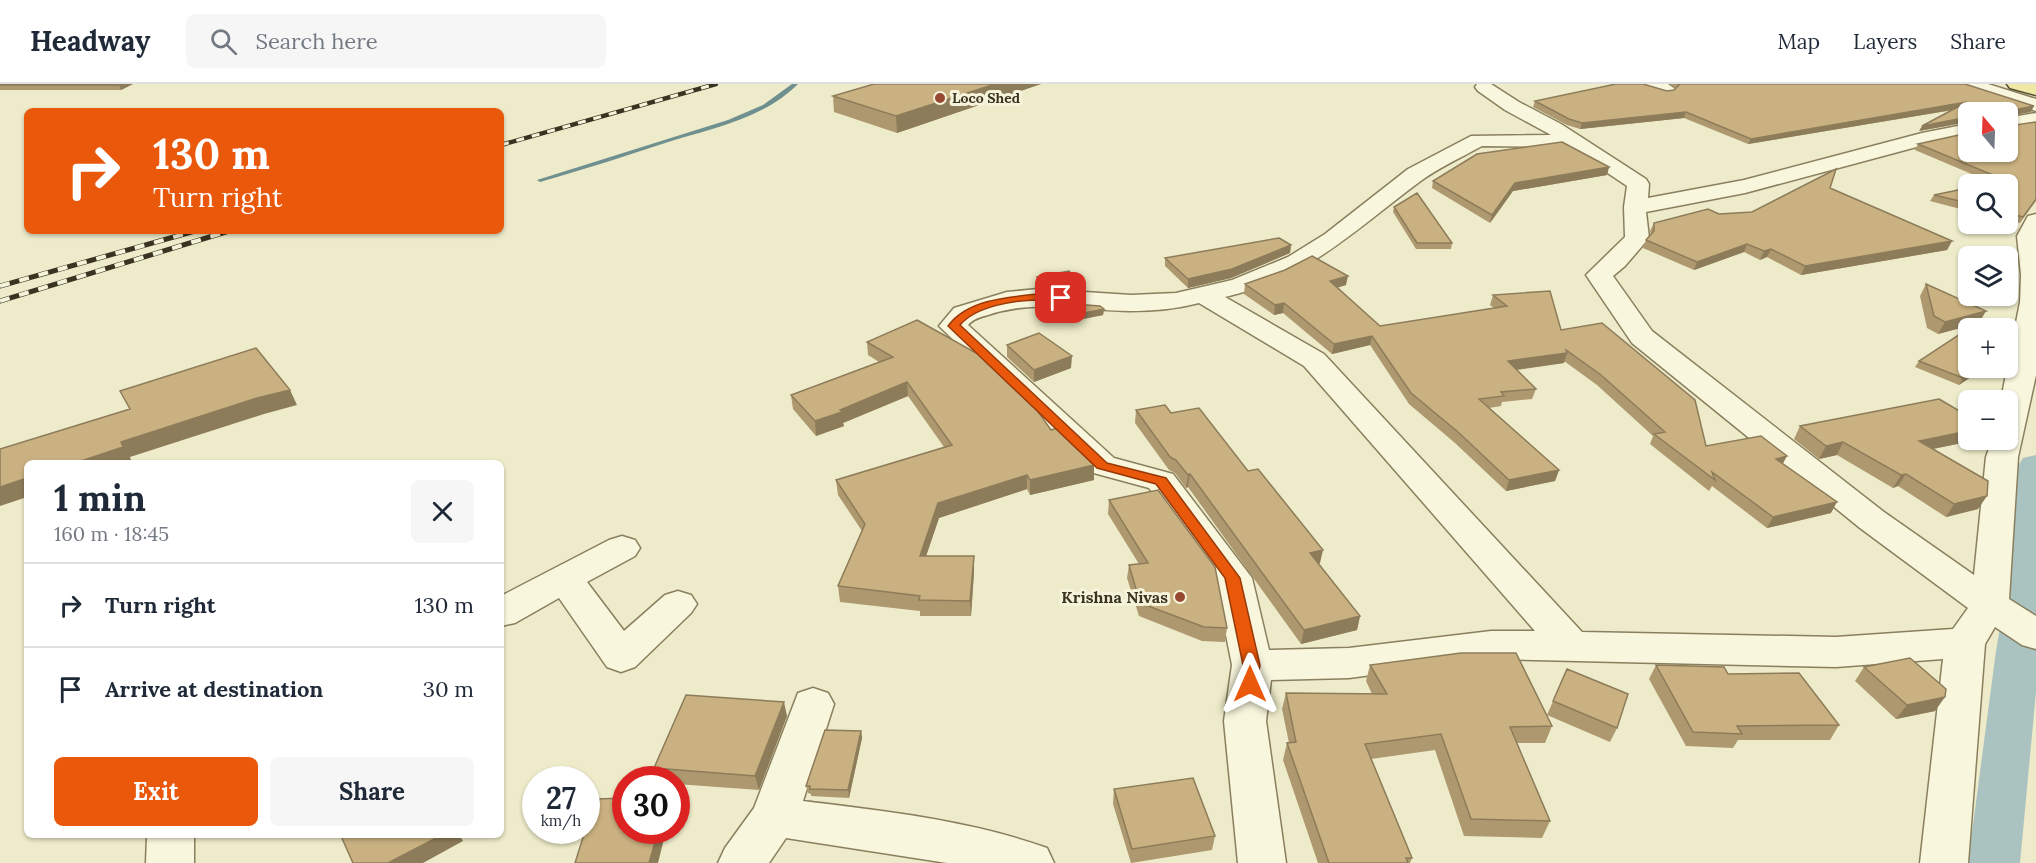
<!DOCTYPE html>
<meta charset="utf-8">
<style>
:root{--surface:#fff;--page:#f6f6f7;--text:#1f2937;--muted:#747a83;--line:#e0e1e3;--accent:#ea580c}
body{margin:0;font-family:Lora,serif;background:var(--page);color:var(--text);height:100vh;display:flex;flex-direction:column;font-size:22px;white-space:nowrap}
*{box-sizing:border-box;margin:0}
p{font-size:20px;color:var(--muted)}
.icon{flex:none;width:33px;height:33px;fill:none;stroke:currentColor;stroke-width:2;stroke-linecap:round;stroke-linejoin:round}
.map{position:relative;flex:1;overflow:hidden}
.side{position:absolute;left:24px;top:376px;width:480px;height:378px;display:flex;flex-direction:column;background:var(--surface);border-radius:9px;box-shadow:0 2px 4px #0004}
.side>*{flex:none}
.guide{position:absolute;left:24px;top:24px;width:480px;height:126px;border-radius:9px;box-shadow:0 2px 4px #0004;background:#ea580c;color:#fff;overflow:hidden}
.needle{width:39px;rotate:341deg}
.buttons{position:absolute;left:1958px;top:18px;display:grid;gap:12px}
.buttons a{display:grid;place-items:center;width:60px;height:60px;border-radius:9px;background:var(--surface);box-shadow:0 2px 4px #0004;font-size:30px}
.speed{position:absolute;left:522px;top:682px;display:flex;gap:12px;font-size:30px;font-weight:700;text-align:center}
.speed>*{display:grid;place-content:center;width:78px;height:78px;border-radius:50%;background:var(--surface);box-shadow:0 2px 4px #0004;line-height:1}
.speed small{font-size:15px;font-weight:400}
.speed .limit{border:9px solid #d22;background:#fff;color:#111}
.pin{position:absolute;display:grid;place-items:center;width:51px;height:51px;color:#fff;margin:-26px;border-radius:12px;box-shadow:0 3px 9px #0006}
.me{position:absolute;width:66px;margin:-33px;rotate:0deg;stroke-linejoin:round;filter:drop-shadow(0 0 4px #0008)}
.turn{display:flex;align-items:center;gap:21px;height:126px;padding:0 30px;font-size:27px}
.turn .icon{width:78px;height:78px;stroke-width:2.5}
.turn b{display:block;font-size:42px;line-height:51px}
.round{display:grid;place-items:center;flex:none;width:63px;height:63px;border-radius:9px;background:var(--page)}
.overview{display:flex;align-items:center;justify-content:space-between;height:102px;padding:0 30px}
h1{font-size:36px;font-weight:700;line-height:45px}
.cta{display:flex;gap:12px;margin-top:auto;padding:12px 30px}
.cta a{flex:1;height:69px;border-radius:9px;background:var(--accent);color:#fff;font-size:24px;font-weight:700;line-height:69px;text-align:center}
.cta a+a{background:var(--page);color:var(--text)}
ul{padding:0;list-style:none}
li{display:flex;align-items:center;gap:18px;height:84px;padding:0 30px;border-top:2px solid var(--line)}
li div{flex:1}
li b{display:block;font-size:22px}
li em{font-style:normal}
header{display:flex;align-items:center;gap:36px;box-sizing:border-box;height:84px;padding:0 30px;background:var(--surface);border-bottom:2px solid var(--line)}
header strong{font-size:28px}
nav{display:flex;gap:33px;margin-inline-start:auto;font-size:21px}
.search{width:420px;height:54px;background:var(--page);display:flex;align-items:center;gap:15px;box-sizing:border-box;padding:0 21px;border-radius:9px;color:var(--muted);font-size:22px}
.map>svg:first-child{display:block}
</style>
<header>
<strong>Headway</strong>
<div class="search"><svg class="icon" aria-label="search" viewBox="0 0 24 24"><circle cx="10" cy="10" r="6"/><path d="M15 15l6 6"/></svg>Search here</div>
<nav><a>Map</a><a>Layers</a><a>Share</a></nav>
</header>
<div class="map">
<svg width="2036" height="779" viewBox="0 0 2036 779">
<rect width="100%" height="100%" fill="#edebc9"/>
<g fill="none" stroke-linecap="round" stroke-linejoin="round">
<path fill="#709090" fill-rule="evenodd" d="M792,0H798C761,37 707,45 659,61C625,72 592,83 557,93L540,98L537,96L728,36L763,21Z"/>
<path fill="#aac2c0" fill-rule="evenodd" d="M2036,371V608L2020,779H1968L1996,567L2006,509L2018,382L2023,374Z"/>
<g stroke="#897f5e" stroke-width="3">
<path id="minor" d="M1477,0H1491L1519,18L1561,40L1646,95L1649,100L1648,114L1744,96L1922,49L1968,40V52L1924,61L1745,109L1646,128L1649,154L1625,182L1613,192L1652,247L1884,428L1974,491L1986,373L1992,356H2007V316H2001L2020,218L2021,191L2017,152L2028,132L2036,130V291L2018,373L2009,515L2036,532V565L2022,561L1995,543L1985,560L1968,779H1920L1943,575L1836,583L1491,575L1349,594L1271,596L1266,637L1286,779H1238L1224,637L1232,581L1215,496L1149,404L1090,388L939,242L954,224L1007,208L1038,205L1131,211L1176,209L1232,196L1288,173L1325,150L1408,85L1471,52L1551,51L1505,26L1478,7L1475,3ZM1482,62L1569,63L1627,102L1624,123L1625,153L1586,191L1632,259L1860,444L1968,524L1953,545L1836,553L1582,548L1324,270L1225,213C1311,193 1354,146 1422,96C1440,83 1462,73 1482,62ZM1199,219L1304,282L1535,547H1491L1349,564L1269,566L1252,494L1173,390L1114,374L968,241C973,235 980,233 988,231C1035,215 1081,226 1130,227C1153,227 1176,225 1199,219Z
M1639,0H1668L1675,5L1672,9L1666,10L1642,4Z
M1961,0H1988L2036,15V27L1964,4Z
M2036,29V41L2007,46V34Z
M622,452L635,456L640,464L635,472L587,498L624,547L665,511L678,507L691,511L697,520L691,529L635,583L621,588L607,583L559,514L515,539L501,542V512L609,456Z
M813,604L828,609L834,620L803,717C884,727 969,736 1047,764L1054,779H947L786,754L769,779H718L725,764L754,724L798,609Z
M147,752H194V779H146Z"/>
</g>
<g stroke="#574c32" stroke-width="3">
<path id="major" d="M2007,0H2036V11L2010,4Z"/>
</g>
<use href="#minor" fill="#f8f6dc" fill-rule="evenodd"/>
<use href="#major" fill="#eee8a4" fill-rule="evenodd"/>
<g stroke="#3a3321" stroke-width="4.5">
<path id="rail-far1" d="M501,61L716,0"/>
</g>
<g stroke="#3a3321" stroke-width="5">
<path id="rail" d="M0,202L195,147
M0,217L229,147"/>
</g>
<use href="#rail-far1" stroke="#f5f3d9" stroke-width="3" stroke-dasharray="8" stroke-linecap="butt"/>
<use href="#rail" stroke="#f5f3d9" stroke-width="4" stroke-dasharray="10" stroke-linecap="butt"/>
</g>
<path fill="#ae986f" d="M0,0H133L121,6H0Z
M874,0H1041L897,49L834,28L833,12Z
M1671,0H1965L2031,28L2008,32L2009,42L2036,117L2020,139L2007,136V100L1993,99L1915,66L1918,60L2007,68L1968,28V38L1919,47L1953,26L1748,60L1684,34L1580,45L1567,41L1533,23L1535,17L1643,1L1667,7L1674,6L1675,5Z
M1609,83L1607,91L1513,107L1490,139L1432,104L1433,97Z
M1830,104L1952,157L1947,166L1801,191L1767,173L1760,176L1744,168L1694,186L1643,164L1646,156L1651,151L1650,147L1654,139L1719,130L1752,128Z
M1968,104V127L1930,117L1934,111Z
M1394,123L1452,159L1451,165H1416L1393,128Z
M1291,161L1290,169L1231,194L1188,204L1165,182V174Z
M1037,193L1080,199V205L1040,203L1037,199Z
M1245,200L1346,201L1337,204L1380,242L1494,224L1490,221L1493,211L1561,246L1706,362L1783,380L1831,429L1767,444L1712,402L1709,407L1650,360L1653,352L1597,301L1564,277V279L1517,286L1536,305L1532,315L1502,318L1501,322L1489,324L1559,386L1555,397L1506,407L1455,359L1409,320L1370,261L1332,270L1283,229L1274,231L1244,210Z
M1926,200L1979,239L1938,250L1927,244L1920,212Z
M1058,219L1104,225L1103,231L1068,238L1058,225Z
M867,258L1051,346L1094,396L1030,411L1027,405L939,434L926,472H974V488L971,532H920V527L840,518L838,502L862,447L838,411L836,396L944,363L908,312L843,339L844,342L816,352L793,325L791,311L879,278L868,271Z
M1007,261L1071,284L1034,298L1007,273Z
M1919,277L1968,284H1984L1959,301L1915,283Z
M1136,326L1171,329L1320,479L1319,480L1360,532L1357,546L1301,560L1188,403L1186,404L1175,389L1169,386L1135,339Z
M1800,342L1977,356L1933,365L1978,425L1946,433L1898,402L1893,404L1837,371L1819,375L1794,355Z
M1109,416L1227,544L1225,558L1202,557L1139,532L1127,494L1129,481L1139,480L1108,430Z
M1370,581L1552,642L1545,659H1517L1550,737L1542,754L1464,752L1435,666L1371,675L1412,774L1410,779H1318L1283,676L1287,659H1289L1282,625L1286,609L1372,610L1366,597Z
M1656,581L1728,590L1839,641L1830,656H1738L1733,664L1686,662L1649,595Z
M1864,583L1935,627L1896,635L1855,597Z
M1567,585L1617,644L1610,658L1547,631Z
M787,632L759,706L676,700V696H658L654,684Z
M861,647L862,654L849,714L811,712V710L808,709L806,702Z
M1114,705L1215,752L1212,766L1131,779L1113,720Z"/>
<path fill="#8d7c5a" d="M121,0H133L121,6L119,1Z
M995,0H1041L897,49L896,32Z
M1967,18L1964,24L1748,60L1751,55Z
M2034,22L2031,28L2007,32L2008,27Z
M1686,28L1684,34L1580,45L1582,39Z
M1968,33V38L1919,47L1922,42Z
M1609,83L1607,91L1513,107L1490,139L1492,131L1515,99Z
M1952,157L1947,166L1801,191L1805,182Z
M1747,160L1744,168L1694,186L1697,178Z
M1291,161L1290,169L1231,194L1188,204V195Z
M1771,165L1767,173L1760,176L1764,167Z
M1348,192L1346,201L1328,206L1330,197Z
M1284,219L1283,229L1274,231L1275,221Z
M1104,225L1103,231L1068,238L1069,232Z
M1986,227L1979,239L1938,250L1945,238Z
M1372,252L1370,261L1332,270L1334,260Z
M1567,269L1564,279L1505,287L1508,277Z
M1072,272L1071,284L1034,298V286Z
M1979,284H1984L1959,301L1963,294Z
M907,298L908,312L843,339L844,342L816,352L815,337L840,326Z
M290,306L297,321L264,330L130,373L132,379L130,380H72L121,358L257,314Z
M1968,347V356H1977L1912,369L1919,357Z
M1843,358L1837,371L1819,375L1826,362Z
M1787,372L1781,383L1776,375Z
M1094,381V396L1030,411V396Z
M1559,386L1555,397L1506,407L1509,396Z
M1190,390L1188,403L1186,404L1188,391Z
M1906,390L1898,402L1893,404L1901,391Z
M1027,391V405L939,434L921,487L920,472L938,419Z
M27,394V413L0,422V403Z
M1987,412L1978,425L1946,433L1954,420Z
M1837,418L1831,429L1767,444L1773,433Z
M1323,466L1320,479L1307,482L1310,469Z
M974,472V488L971,532L970,517Z
M1360,532L1357,546L1301,560L1304,546Z
M1945,613L1935,627L1896,635L1907,621Z
M784,618L787,632L759,706L755,692Z
M861,647L862,654L849,714L848,706Z
M658,747H666L658,779H649Z
M440,752H460L463,757L423,779H388Z"/>
<path fill="#cab181" stroke="#8d7c5a" stroke-width="1.5" d="M0,0H121L119,1H0Z
M874,0H995L896,32L833,12Z
M1616,0H1643L1667,7L1674,6L1679,1L1678,0H1965L2034,22L2008,27L2009,42L2036,38V115L2023,133L2007,129V100H1984L2005,96L1918,60L1968,49V68H2007V28H1968V33L1922,42L1967,18L1751,55L1686,28L1582,39L1569,35L1535,17Z
M1562,58L1609,83L1515,99L1492,131L1433,97L1477,70Z
M1836,85L1830,104L1952,157L1805,182L1771,165L1764,167L1747,160L1697,178L1646,156L1654,147V139L1708,125L1719,130L1752,128Z
M1968,104V119L1934,111Z
M1417,109L1452,159H1417L1394,123Z
M1279,154L1291,161L1232,185L1188,195L1165,174Z
M1312,172L1348,192L1330,197L1380,242L1507,222L1493,211L1550,207L1561,246L1602,239L1695,316L1706,362L1761,352L1787,372L1776,375L1837,418L1773,433L1712,388L1715,396L1654,350L1665,348L1601,291L1566,266L1567,269L1508,277L1536,305L1501,308L1504,312L1479,315L1559,386L1509,396L1458,348L1411,309L1372,252L1334,260L1284,219L1275,221L1245,200L1285,186Z
M1069,187L1080,199L1040,197L1037,193Z
M1926,200L1986,227L1945,238L1934,232Z
M1058,219L1100,222L1104,225L1069,232Z
M917,236L978,270L1037,326L1051,346L1057,344L1094,381L1030,396L1027,391L938,419L920,472H974L970,517L919,516L920,512L838,502L865,440L836,396L952,361L907,298L840,326L842,328L815,337L791,311L893,273L867,258Z
M1039,249L1072,272L1034,286L1007,261Z
M1960,250L1968,253V284H1979L1963,294L1919,277Z
M256,264L290,306L257,314L121,358L123,363L72,380H27V394L0,403V365L130,325L120,307Z
M1939,315L1968,332V347L1919,357L1988,397L1987,412L1954,420L1906,390L1901,391L1843,358L1826,362L1800,342Z
M1165,321L1171,329L1199,324L1248,387L1258,385L1323,466L1310,469L1360,532L1304,546L1190,390L1188,391L1176,376L1170,373L1136,326Z
M1158,406L1215,483L1227,544L1204,543L1140,519L1129,481L1148,479L1109,416Z
M1461,569H1516L1552,642L1510,643L1550,737L1471,735L1441,650L1365,660L1412,774H1406L1408,779H1329L1287,659L1296,658L1286,609L1387,610L1370,581Z
M1910,574L1946,605L1945,613L1907,621L1864,583Z
M1656,581L1724,583L1728,590L1799,589L1839,641L1737,642L1742,650L1693,648Z
M1567,585L1628,610L1617,644L1553,617Z
M686,611L784,618L755,692L654,684Z
M825,646L861,647L848,706L810,705V702H806Z
M1193,694L1215,752L1132,765L1114,705Z
M626,714V747H658L649,779H575L585,747H586V744L596,715Z
M341,752H440L388,779H353Z"/>
<path fill="#ea580c" stroke="#983908" stroke-width="1.5" d="M1038,210L1061,211L1067,214C1059,220 1049,216 1039,216C1015,216 976,222 960,241L1107,379L1166,394L1240,494L1260,581L1256,604L1250,606L1243,604L1241,600L1243,581L1225,494L1156,400L1097,384L948,242C967,216 1007,213 1038,210Z"/>
<g fill="#964831" stroke="#f5f3d9" stroke-width="2">
<circle cx="940" cy="14" r="6"/>
<circle cx="1180" cy="513" r="6"/>
</g>
<g text-anchor="middle" dominant-baseline="central" stroke-width="6" stroke-linejoin="round" paint-order="stroke">
<g font-size="14" font-weight="bold" fill="#3a3321" stroke="#f5f3d9" text-anchor="start">
<text x="952" y="14">Loco Shed</text>
</g>
<g font-size="16" font-weight="bold" fill="#3a3321" stroke="#f5f3d9" text-anchor="end">
<text x="1168" y="513">Krishna Nivas</text>
</g>
</g>
</svg>
<div class="buttons">
<a><svg class="needle" viewBox="-14 -14 28 28"><path d="M0-13l5 13h-10z" fill="#e53935"/><path d="M0 13l5-13h-10z" fill="#747a83"/></svg></a>
<a><svg class="icon" aria-label="search" viewBox="0 0 24 24"><circle cx="10" cy="10" r="6"/><path d="M15 15l6 6"/></svg></a>
<a><svg class="icon" aria-label="layers" viewBox="0 0 24 24"><path d="M12 4l9 5-9 5-9-5zM3 14l9 5 9-5"/></svg></a>
<a>+</a>
<a>−</a>
</div>
<div class="speed"><div>27<small>km/h</small></div><div class="limit">30</div></div>
<div class="pin" style="left:1061px;top:214px;background:#d93025"><svg class="icon" aria-label="arrive" viewBox="0 0 24 24"><path d="M6 21V4h12l-3 4 3 4H6"/></svg></div>
<svg class="me" style="left:1250px;top:600px" viewBox="-20 -20 40 40"><path d="M0-17L14 15 0 8-14 15z" fill="#ea580c" stroke="#fff" stroke-width="4"/></svg>
<div class="guide">
<div class="turn"><svg class="icon" aria-label="right" viewBox="0 0 24 24"><path d="M7 20v-9h11M14 6l5 5-5 5"/></svg><div><b>130 m</b>Turn right</div></div>
</div>
<section class="side">
<div class="overview"><div><h1>1 min</h1><p>160 m · 18:45</p></div><a class="round"><svg class="icon" aria-label="close" viewBox="0 0 24 24"><path d="M6 6l12 12M18 6L6 18"/></svg></a></div>
<ul>
<li><svg class="icon" aria-label="right" viewBox="0 0 24 24"><path d="M7 20v-9h11M14 6l5 5-5 5"/></svg><div><b>Turn right</b></div><em>130 m</em></li>
<li><svg class="icon" aria-label="arrive" viewBox="0 0 24 24"><path d="M6 21V4h12l-3 4 3 4H6"/></svg><div><b>Arrive at destination</b></div><em>30 m</em></li>
</ul>
<div class="cta"><a>Exit</a><a>Share</a></div>
</section>
</div>
